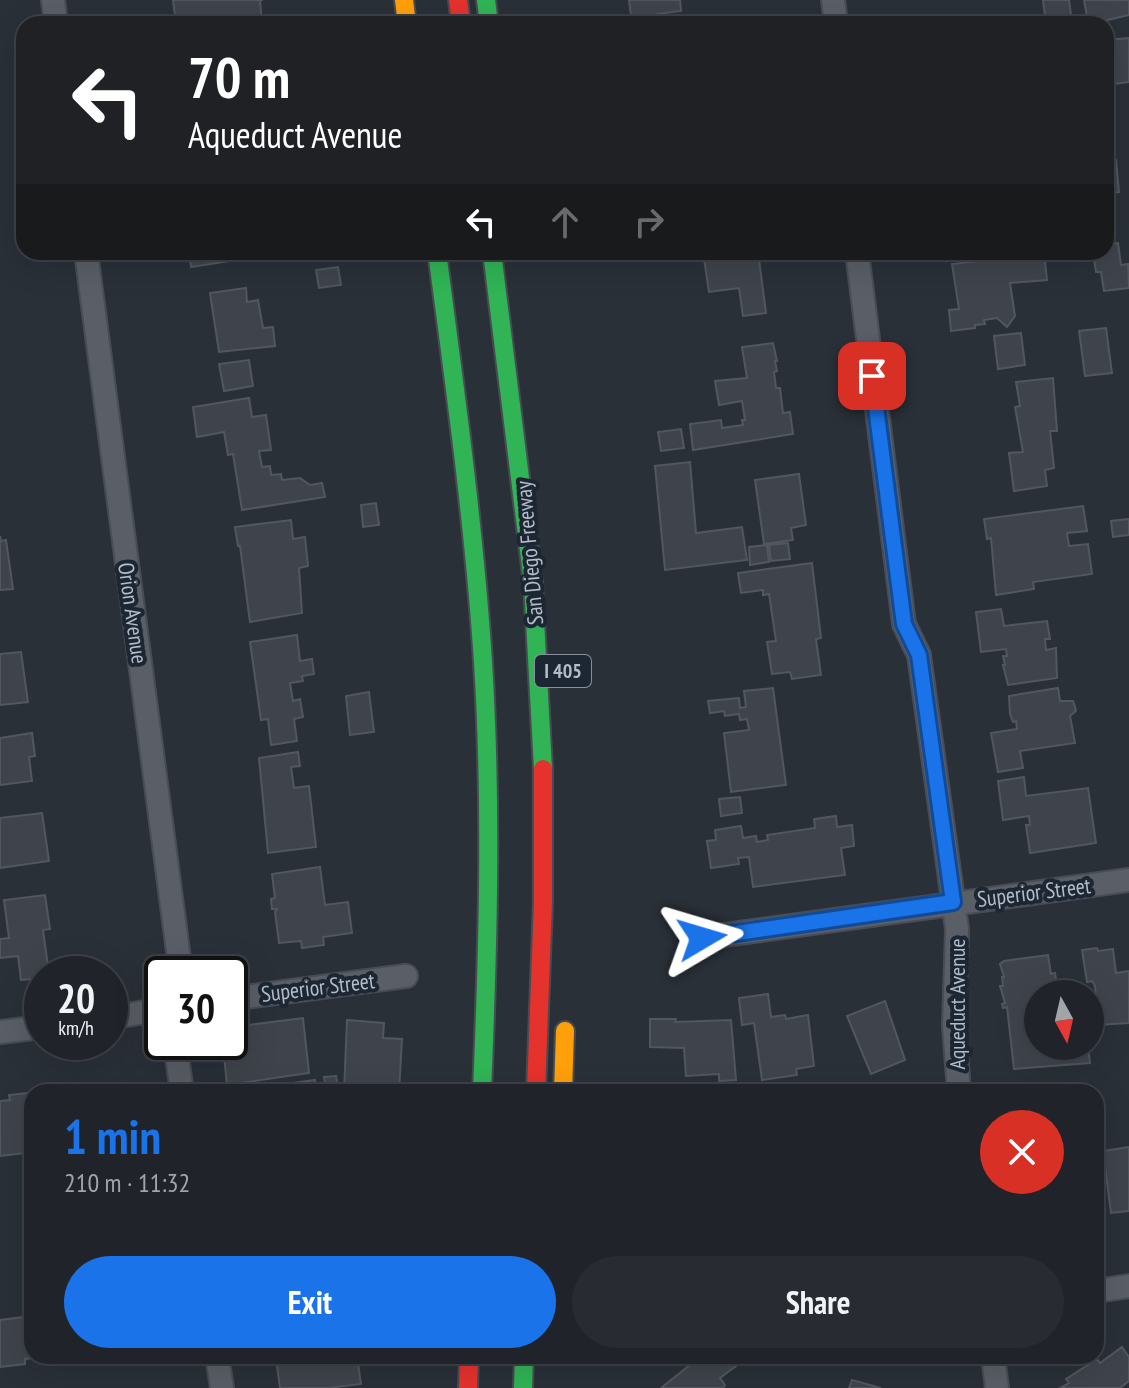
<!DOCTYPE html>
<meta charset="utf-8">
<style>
:root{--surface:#20242a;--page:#282c32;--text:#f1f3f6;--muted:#a2a4a8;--line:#3d4147;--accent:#1a73e8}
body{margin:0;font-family:"PT Sans Narrow",sans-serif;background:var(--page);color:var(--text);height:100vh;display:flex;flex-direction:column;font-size:30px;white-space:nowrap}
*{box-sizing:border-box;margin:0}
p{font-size:26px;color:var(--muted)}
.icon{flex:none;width:44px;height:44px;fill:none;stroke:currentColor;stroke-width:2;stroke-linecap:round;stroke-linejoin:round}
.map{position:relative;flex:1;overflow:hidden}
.panel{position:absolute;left:24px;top:1084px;width:1080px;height:280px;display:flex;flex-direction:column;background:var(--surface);border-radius:24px;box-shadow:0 8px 32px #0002,0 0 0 2px var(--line)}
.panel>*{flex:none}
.hud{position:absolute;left:16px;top:16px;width:1098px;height:244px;border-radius:24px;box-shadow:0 8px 32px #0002,0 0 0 2px var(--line);background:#202124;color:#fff;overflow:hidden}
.needle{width:52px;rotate:172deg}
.fabs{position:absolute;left:1024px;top:980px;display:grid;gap:16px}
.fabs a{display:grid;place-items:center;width:80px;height:80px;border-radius:50%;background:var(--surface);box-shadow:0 8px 32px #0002,0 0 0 2px var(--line);font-size:40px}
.speed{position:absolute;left:24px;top:956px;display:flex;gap:16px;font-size:40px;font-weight:700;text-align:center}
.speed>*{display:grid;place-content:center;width:104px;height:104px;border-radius:50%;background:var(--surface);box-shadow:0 8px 32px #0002,0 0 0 2px var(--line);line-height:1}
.speed small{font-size:20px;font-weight:400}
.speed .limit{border:4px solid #111;border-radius:12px;background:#fff;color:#111}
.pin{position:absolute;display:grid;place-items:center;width:68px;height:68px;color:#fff;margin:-34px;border-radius:16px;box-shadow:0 4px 12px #0006}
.me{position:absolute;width:88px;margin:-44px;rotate:83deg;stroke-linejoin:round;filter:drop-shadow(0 0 6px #0008)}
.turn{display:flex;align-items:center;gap:28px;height:168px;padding:0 40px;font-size:36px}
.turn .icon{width:104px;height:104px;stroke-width:2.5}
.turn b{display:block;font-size:56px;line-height:68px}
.lanes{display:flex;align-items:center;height:76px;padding:0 40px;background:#0003;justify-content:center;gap:40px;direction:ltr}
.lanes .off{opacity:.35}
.round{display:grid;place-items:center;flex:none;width:84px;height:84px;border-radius:42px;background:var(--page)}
.overview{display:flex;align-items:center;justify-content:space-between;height:136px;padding:0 40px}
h1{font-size:48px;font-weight:700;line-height:60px;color:var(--accent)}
.cta{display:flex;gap:16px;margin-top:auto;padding:16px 40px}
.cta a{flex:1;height:92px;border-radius:48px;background:var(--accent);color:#fff;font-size:32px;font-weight:700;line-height:92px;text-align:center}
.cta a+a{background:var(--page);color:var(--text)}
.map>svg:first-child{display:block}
</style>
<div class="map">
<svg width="1129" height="1388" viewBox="0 0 1129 1388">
<rect width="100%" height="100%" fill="#2a3038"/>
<path fill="#3f444c" stroke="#52575f" stroke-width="2" d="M173,0H263H260L262,24H176Z
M629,0H680L681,11L657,14L659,24H632Z
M1043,0H1069L1072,22L1046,24Z
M1084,0H1129V15L1099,22L1098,19H1094L1093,16L1087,17Z
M1129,38V82L1106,85V61H1111L1108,40Z
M1116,160L1119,192L1106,193V161Z
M1118,243L1121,265L1128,264L1129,288L1104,291L1101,272H1096L1093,252H1106V244Z
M189,252H234L236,260L191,267Z
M703,252H758L766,313L743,316L739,288L709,292Z
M1044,253L1047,280L1010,283L1015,316L1007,327L997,318L984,320L985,324L975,325V328L951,331L949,310L959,309L952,264Z
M338,267L341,285L319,288L316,270Z
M246,288L247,302L258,300L263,328L273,327L275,346L219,352L210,293Z
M1106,328L1112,373L1085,376L1079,331Z
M1021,333L1025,365L998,369L994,336Z
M773,343L777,361H775L777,371L774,372L776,388H780L783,413L790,412L793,434L693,450L690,424L721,420L722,428L743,425L742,420H745L742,401L719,405L715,381L747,378L742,347Z
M249,360L253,386L224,391L219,364Z
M1053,378L1057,431H1050L1054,468L1045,470L1047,486L1014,491L1009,453L1023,452L1015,407L1020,406L1016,382Z
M249,398L252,417L266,415L271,450L259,451L262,467L270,466L271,475L281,474L282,480L300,478L310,485L322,483L325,497L242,510L233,454L228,455L224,432L197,437L193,407Z
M681,429L684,448L661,451L658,432Z
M690,462L696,533L742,527L747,560L665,570L655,466Z
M799,474L806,525L791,528L793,540L764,544L755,480Z
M376,503L379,525L363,527L361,505Z
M1083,506L1087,531L1067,533L1069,546L1088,544L1092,574L1033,582L1034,589L996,595L991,538L987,539L984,519Z
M1129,519V535L1113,537L1111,521Z
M291,520L293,539L305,537L308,566L299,568L302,613L250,622L240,546H238L235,527Z
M0,536L1,541L6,540L13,589L0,590Z
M788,543L790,559L771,561L769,545Z
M767,545L769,562L750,565L749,547Z
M812,563L821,638L816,639L821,675L792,679L790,672L772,674L767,642L776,641L769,594L763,595V590L741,593L738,573Z
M1001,609L1004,626L1047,621L1050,639H1045L1046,650L1056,648L1057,678L1008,685L1003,665H1005L1003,656H1007L1006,649L981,652L976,612Z
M297,635L300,661L312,659L314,674L302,676L303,681L290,683L293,701L300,699L303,717L294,719L297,741L271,745L268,719L261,720L250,642Z
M21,652L28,702L0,705V654Z
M773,688L786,785L731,792L724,733L749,730L747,719L740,720L739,714L725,716L724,711L710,713L708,701L739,698L740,708L746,707L744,691Z
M1058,688L1060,701H1073L1075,707L1076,711L1070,716L1075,743L1020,751L1023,768L998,772L991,733L1017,729L1016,721L1013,722L1010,714L1009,696Z
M369,692L374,732L350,735L346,696Z
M32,733L35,756L29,757L32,781L0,785V738Z
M298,752L300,766L291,767L294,788L309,786L316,847L268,853L259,758Z
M1024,777L1026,796L1088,788L1096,843L1030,853L1026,825H1030L1029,816L1003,820L998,781Z
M740,797L742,813L721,816L719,799Z
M42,813L49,861L0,868V818Z
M836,816L837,827L852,825L854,846L841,848L845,875L753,887L749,857L738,858L739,864L711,868L707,841L716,840L715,830L741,826L743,838L756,836L757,842L768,840L767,835L815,828L814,819Z
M320,867L325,905L348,902L352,933L323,937L324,945L302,948L301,941L279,943L275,912L277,909H272L271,899L275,898L272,874Z
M45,895L50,929L43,930L49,974H42V978L21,980L18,956L0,958V939L9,938L4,900Z
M1097,948L1098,951L1113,949L1116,973L1129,971V1023L1098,1025L1095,986L1092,981L1087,982L1082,950Z
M1048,955L1051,974L1055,973L1058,994H1038V1046H1088L1090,1063L1014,1069L1007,1007L1003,1008L1002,1004L1005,1003L1000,986H1003L1002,977H1004L1000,964L1004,961Z
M768,994L771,1017L785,1015L786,1019L808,1015L814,1066L796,1069L797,1075L762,1080L754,1023L742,1025L739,998Z
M885,1001L905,1060L871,1074L847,1016Z
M303,1018L309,1073L227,1085L224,1055L244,1052L240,1026Z
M650,1019H676L675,1022L731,1020L736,1080L719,1081V1074L686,1076L684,1048L650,1047Z
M347,1020L384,1023L383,1038L402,1039L399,1092H344Z
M336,1076L338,1088L326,1089L324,1077Z
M315,1080L316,1092H236V1091Z
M85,1085L86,1092H49V1089Z
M138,1086L139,1092H90Z
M44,1091L32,1092V1152L0,1156V1101L10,1100L9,1095Z
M1129,1147V1211L1111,1213L1103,1151Z
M32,1316V1356H49L25,1359V1364L0,1367V1320Z
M1122,1347L1129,1357V1381L1120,1388H1060L1069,1383L1066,1379L1097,1359L1100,1363Z
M291,1356H357L361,1384L328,1388H280L276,1358Z
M693,1356H728L736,1366L720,1378L725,1385L723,1388H661L696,1360Z
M852,1380L881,1388H849Z"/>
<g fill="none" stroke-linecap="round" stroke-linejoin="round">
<g stroke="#484c55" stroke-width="26">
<path id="street" d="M53,0L56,24
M833,0L836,24
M86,252L181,974
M857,252L904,624L919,655L957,929L954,1026L959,1092
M702,938L1129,880
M230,999L406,976
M110,1018L162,1009
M0,1032L42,1027
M175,1042L182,1092
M1096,1291L1129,1286
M217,1356L222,1388
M993,1356L997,1388"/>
</g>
<g stroke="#474c53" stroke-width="22">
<path id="fast" d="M486,0L489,24
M437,252C455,388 474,525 483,662C492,805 488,949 482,1092
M492,252L533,583L543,769
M523,1388L524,1356"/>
</g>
<g stroke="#474c53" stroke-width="22">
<path id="slow" d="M404,0L407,24
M563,1092L565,1031"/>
</g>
<g stroke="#474c53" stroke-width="22">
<path id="jam" d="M458,0L461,24
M536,1092L543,901V769
M468,1388L469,1356"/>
</g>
<use href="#street" stroke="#5a5e66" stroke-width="22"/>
<use href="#fast" stroke="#30b455" stroke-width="18"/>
<use href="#slow" stroke="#ff9f0a" stroke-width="18"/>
<use href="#jam" stroke="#e5322d" stroke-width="18"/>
</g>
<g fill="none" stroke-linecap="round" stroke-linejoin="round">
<g stroke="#114b97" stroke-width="20">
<path id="route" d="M702,938L953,902L919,655L904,624L872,376"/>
</g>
<use href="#route" stroke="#1a73e8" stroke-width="14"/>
</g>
<g text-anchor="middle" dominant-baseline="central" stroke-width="8" stroke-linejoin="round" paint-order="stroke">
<rect fill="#1d2633" stroke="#878f9c" stroke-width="2" x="535" y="655" width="56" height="32" rx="6"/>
<g font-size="20" font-weight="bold" fill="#b4bcc9">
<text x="563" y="671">I 405</text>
</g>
<g font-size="22" fill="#b4bcc9" stroke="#1d2633">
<text transform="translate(529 553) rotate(-95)">San Diego Freeway</text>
<text transform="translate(133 613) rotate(82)">Orion Avenue</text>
<text transform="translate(1034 892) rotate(-7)">Superior Street</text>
<text transform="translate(318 987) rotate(-7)">Superior Street</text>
<text transform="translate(957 1004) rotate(-90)">Aqueduct Avenue</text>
</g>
</g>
</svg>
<div class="fabs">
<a><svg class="needle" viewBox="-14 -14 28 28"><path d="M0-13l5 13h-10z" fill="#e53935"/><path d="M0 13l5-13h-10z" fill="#a2a4a8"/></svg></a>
</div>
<div class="speed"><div>20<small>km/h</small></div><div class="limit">30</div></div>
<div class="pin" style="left:872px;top:376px;background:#d93025"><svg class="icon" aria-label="arrive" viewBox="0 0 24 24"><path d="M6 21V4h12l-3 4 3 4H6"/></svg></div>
<svg class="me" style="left:702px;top:938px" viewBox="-20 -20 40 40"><path d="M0-17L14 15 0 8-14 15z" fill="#1a73e8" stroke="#fff" stroke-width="4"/></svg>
<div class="hud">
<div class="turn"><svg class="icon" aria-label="left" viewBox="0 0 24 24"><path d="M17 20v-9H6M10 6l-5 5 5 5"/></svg><div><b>70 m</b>Aqueduct Avenue</div></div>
<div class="lanes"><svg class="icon" aria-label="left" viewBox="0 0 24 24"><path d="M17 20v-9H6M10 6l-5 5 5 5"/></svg><svg class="icon off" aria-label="ahead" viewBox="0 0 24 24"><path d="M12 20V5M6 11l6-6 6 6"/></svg><svg class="icon off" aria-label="right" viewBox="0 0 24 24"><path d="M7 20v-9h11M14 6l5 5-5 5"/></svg></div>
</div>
<section class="panel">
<div class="overview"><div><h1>1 min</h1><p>210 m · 11:32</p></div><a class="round" style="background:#d93025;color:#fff"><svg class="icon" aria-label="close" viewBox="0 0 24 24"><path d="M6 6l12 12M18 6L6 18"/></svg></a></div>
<div class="cta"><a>Exit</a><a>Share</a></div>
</section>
</div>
